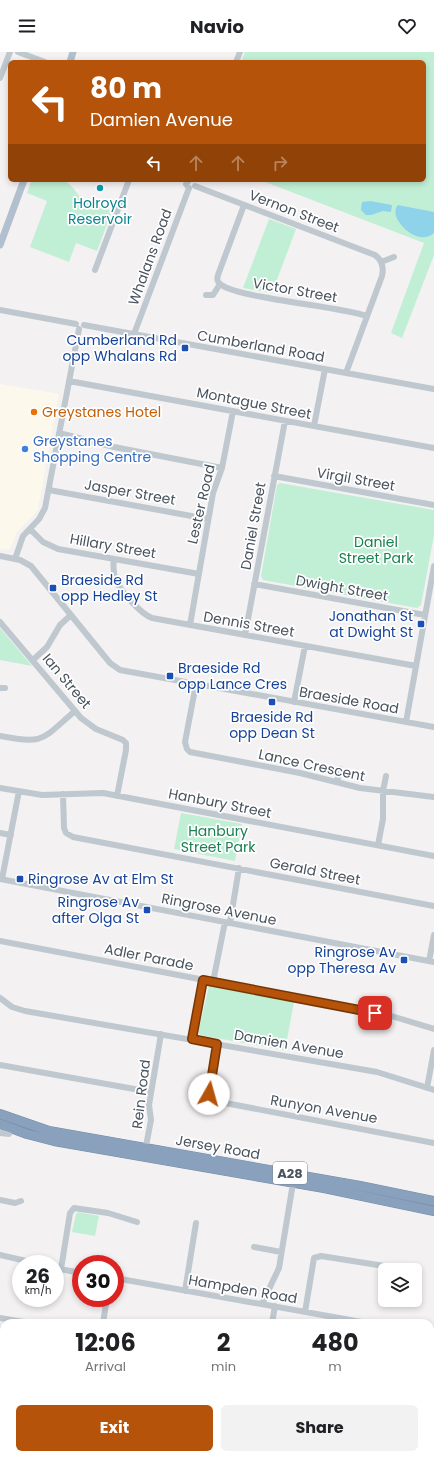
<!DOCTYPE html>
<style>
:root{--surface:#fff;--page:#f2f2f2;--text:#202124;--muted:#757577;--accent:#b45309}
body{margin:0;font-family:Poppins,sans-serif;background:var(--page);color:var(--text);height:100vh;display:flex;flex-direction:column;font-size:15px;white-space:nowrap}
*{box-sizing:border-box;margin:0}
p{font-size:13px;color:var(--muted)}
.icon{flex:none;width:22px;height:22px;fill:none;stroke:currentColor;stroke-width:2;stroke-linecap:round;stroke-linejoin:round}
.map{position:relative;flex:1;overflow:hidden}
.details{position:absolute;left:0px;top:1267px;width:434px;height:140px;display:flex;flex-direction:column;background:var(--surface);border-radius:12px 12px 0 0;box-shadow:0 2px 6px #0003}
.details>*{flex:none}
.top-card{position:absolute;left:8px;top:8px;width:418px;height:122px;border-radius:6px;box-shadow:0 2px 6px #0003;background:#b45309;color:#fff;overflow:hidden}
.buttons{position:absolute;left:378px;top:1211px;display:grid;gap:8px}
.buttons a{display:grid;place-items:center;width:44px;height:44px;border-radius:6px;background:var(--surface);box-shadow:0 2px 6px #0003;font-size:20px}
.speed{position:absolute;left:12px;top:1203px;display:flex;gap:8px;font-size:20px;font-weight:700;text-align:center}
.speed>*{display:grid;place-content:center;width:52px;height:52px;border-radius:50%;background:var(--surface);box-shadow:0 2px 6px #0003;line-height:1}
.speed small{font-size:10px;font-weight:400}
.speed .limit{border:6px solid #d22;background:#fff;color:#111}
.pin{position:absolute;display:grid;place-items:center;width:34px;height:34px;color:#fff;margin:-17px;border-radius:8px;box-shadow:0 2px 6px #0006}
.me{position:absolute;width:44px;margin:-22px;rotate:7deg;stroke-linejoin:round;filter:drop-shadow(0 0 3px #0008)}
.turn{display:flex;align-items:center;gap:14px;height:84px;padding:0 16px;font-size:18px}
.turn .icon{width:52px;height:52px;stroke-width:2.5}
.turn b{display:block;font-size:28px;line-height:34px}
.lanes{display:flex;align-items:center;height:38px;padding:0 16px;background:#0003;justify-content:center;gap:20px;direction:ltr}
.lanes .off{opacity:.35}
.eta{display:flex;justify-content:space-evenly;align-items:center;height:68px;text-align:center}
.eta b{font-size:24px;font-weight:700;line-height:28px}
.primary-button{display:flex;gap:8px;margin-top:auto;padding:8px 16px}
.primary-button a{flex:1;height:46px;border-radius:6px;background:var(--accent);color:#fff;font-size:16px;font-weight:700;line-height:46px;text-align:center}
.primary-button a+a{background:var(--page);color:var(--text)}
header{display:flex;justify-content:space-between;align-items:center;height:52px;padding:0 16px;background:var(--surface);font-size:18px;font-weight:700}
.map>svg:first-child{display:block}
</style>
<header><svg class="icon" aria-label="menu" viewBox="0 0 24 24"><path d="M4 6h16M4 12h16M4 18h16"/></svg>Navio<svg class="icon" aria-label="heart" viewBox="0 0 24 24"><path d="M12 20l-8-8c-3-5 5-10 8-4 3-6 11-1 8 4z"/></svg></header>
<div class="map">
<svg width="434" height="1407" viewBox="0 0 434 1407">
<rect width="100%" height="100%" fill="#f3f1f1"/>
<path fill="#fcf8ec" d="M0,332L59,342L38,457L35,462L17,480L10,497L7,498L0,497Z"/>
<path fill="#c1efd5" d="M245,0H434V203L402,286L391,281L424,191L260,128H424V10H241Z
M32,128H52L57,130L58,128C71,128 75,140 82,147C89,153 104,156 112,159L97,199L76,191L69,210L30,195L47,149L27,141Z
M269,167L296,177L272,241L243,236Z
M280,431L434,458V483L421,553L417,556L263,528L261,524L277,433Z
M0,576L32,614L0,608Z
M181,761L242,772L235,809L174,797Z
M209,934L294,950L285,998L204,984L199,982V977Z
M78,1160L99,1164L95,1184L72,1180L76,1162Z"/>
<path fill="#8fd3eb" d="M370,149L392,153L391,160L383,159L371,163H366L361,158L362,150Z
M398,153L434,160V181C417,197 386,164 398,153Z"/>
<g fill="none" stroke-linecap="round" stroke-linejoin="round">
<g stroke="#758caa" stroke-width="10">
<path id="highway" d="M0,1062L49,1079L360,1134L434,1149
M0,1072L27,1082L54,1089L324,1136L434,1159"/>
</g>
<path stroke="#bfc7cf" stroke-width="6" d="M18,0L45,10
M236,10L240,0
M0,26L10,0
M195,134L375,203C382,208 384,215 382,224L346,321
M189,136L186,132L189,128
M244,153L218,223C217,226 217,229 219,231C232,246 340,254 366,264
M381,210L394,205
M95,218L129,128
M206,243H213L220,232
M0,258L76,272
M84,273L434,337
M134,282L189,136
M69,329L434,396
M314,374L325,317
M59,381L114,395L222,416
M274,424L434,453
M49,438L208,467
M30,477L43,490L58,497L199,522
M0,504L20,508L31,514L110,611L120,618L434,675
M15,507L23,484L39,467L45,456L79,277
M114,507C113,514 113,521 116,528C120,539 141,562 152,566L416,614
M254,532L425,563
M0,570L81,666L96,677L123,688L126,691V698L117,744
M190,573L213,441L222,416L233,359
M245,583L285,369
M33,608L47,595L60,573L71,563
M196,632L185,690L187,697L190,700L300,721L360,736L434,745
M0,636H5
M294,650L305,594
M406,670L434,514
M0,684C45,693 42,687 75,659
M337,730L340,717
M0,736L42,743L103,741L434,804
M63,742L64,776L66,781L73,785L434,854
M0,781L11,783
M378,793L383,767V739L386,724
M0,827L434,910
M2,827L19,739
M230,871L239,816
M0,889L388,963L434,977
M429,909L434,883
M213,930L225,870
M0,946L12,955L25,959L377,1020L434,1038
M192,987L203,928
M217,992L209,1037L210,1044L215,1049L434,1091
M0,1013L151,1040
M427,1036L434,998
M204,1052L211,1046
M0,1081L9,1082
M145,1099L151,1068L149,1053L161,982
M0,1148L15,1151L21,1149
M254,1195L281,1200
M0,1203L39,1212
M55,1216L81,1221
M61,1217L70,1161L74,1156L108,1161L137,1170
M115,1226L367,1271
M185,1239L196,1171
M262,1252L279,1216L293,1131
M305,1260L314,1206L321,1204L397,1216
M0,1266L29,1271
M103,1271L107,1246
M272,1271L275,1254
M430,1282L434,1283
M0,1338L4,1337
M413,1403L434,1407
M171,1407V1403
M255,1407L256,1403"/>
<path stroke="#b1bfce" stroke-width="7" d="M70,10L73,0
M0,193L24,128"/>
<use href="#highway" stroke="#8aa1be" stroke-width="9"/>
</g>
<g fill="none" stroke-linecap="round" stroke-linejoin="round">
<g stroke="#753606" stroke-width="10">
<path id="route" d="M209,1042L217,992L192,987L203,928L375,961"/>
</g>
<use href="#route" stroke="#b45309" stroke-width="7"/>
</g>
<circle fill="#0f9aa8" stroke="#fff" stroke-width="1.5" cx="100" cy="136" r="4"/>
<g fill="#1a4fb4" stroke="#fff" stroke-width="1.5">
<rect x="181" y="292" width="8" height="8" rx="2"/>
<rect x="49" y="532" width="8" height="8" rx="2"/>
<rect x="417" y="568" width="8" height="8" rx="2"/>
<rect x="166" y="620" width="8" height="8" rx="2"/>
<rect x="268" y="646" width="8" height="8" rx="2"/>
<rect x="16" y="823" width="8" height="8" rx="2"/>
<rect x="143" y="854" width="8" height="8" rx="2"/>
<rect x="400" y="904" width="8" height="8" rx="2"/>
</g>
<circle fill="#e8710a" stroke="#fff" stroke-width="1.5" cx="34" cy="360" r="4"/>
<circle fill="#3f7fe0" stroke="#fff" stroke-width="1.5" cx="25" cy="397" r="4"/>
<g text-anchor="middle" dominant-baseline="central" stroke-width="3.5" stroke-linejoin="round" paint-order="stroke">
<rect fill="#fff" stroke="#80878e" stroke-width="1" x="273" y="1110" width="34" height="22" rx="3"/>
<g font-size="13" font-weight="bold" fill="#49535e">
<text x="290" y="1121">A28</text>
</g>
<g font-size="14" fill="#0d838f" stroke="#fff">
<text x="100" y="151">Holroyd<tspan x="100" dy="16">Reservoir</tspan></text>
</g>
<g font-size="14" fill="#49535e" stroke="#fff">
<text transform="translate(294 159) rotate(21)">Vernon Street</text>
<text transform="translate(150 205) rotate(-70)">Whalans Road</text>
<text transform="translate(295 238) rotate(10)">Victor Street</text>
<text transform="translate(261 294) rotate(10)">Cumberland Road</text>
<text transform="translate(254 351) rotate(11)">Montague Street</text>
<text transform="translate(356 427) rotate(10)">Virgil Street</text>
<text transform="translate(130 440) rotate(10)">Jasper Street</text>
<text transform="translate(201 452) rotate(-77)">Lester Road</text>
<text transform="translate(253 474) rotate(-80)">Daniel Street</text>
<text transform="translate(113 494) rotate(10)">Hillary Street</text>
<text transform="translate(342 536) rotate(10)">Dwight Street</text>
<text transform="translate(249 572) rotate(10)">Dennis Street</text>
<text transform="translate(67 629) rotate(50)">Ian Street</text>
<text transform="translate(349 648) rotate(10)">Braeside Road</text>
<text transform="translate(312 713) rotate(12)">Lance Crescent</text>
<text transform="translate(220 751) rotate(11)">Hanbury Street</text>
<text transform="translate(315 819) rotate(11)">Gerald Street</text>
<text transform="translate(219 857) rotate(11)">Ringrose Avenue</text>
<text transform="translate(149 905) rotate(11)">Adler Parade</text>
<text transform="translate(289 992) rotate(10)">Damien Avenue</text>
<text transform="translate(141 1042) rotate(-83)">Rein Road</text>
<text transform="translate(324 1057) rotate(10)">Runyon Avenue</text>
<text transform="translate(218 1095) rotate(10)">Jersey Road</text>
<text transform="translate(243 1237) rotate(10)">Hampden Road</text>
</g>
<g font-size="14" fill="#164399" stroke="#fff" text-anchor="end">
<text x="177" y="288">Cumberland Rd<tspan x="177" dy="16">opp Whalans Rd</tspan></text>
<text x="61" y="528" text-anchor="start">Braeside Rd<tspan x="61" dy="16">opp Hedley St</tspan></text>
<text x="413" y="564">Jonathan St<tspan x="413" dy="16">at Dwight St</tspan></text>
<text x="178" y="616" text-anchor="start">Braeside Rd<tspan x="178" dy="16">opp Lance Cres</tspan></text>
<text x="272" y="665" text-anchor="middle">Braeside Rd<tspan x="272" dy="16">opp Dean St</tspan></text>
<text x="28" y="827" text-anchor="start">Ringrose Av at Elm St</text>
<text x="139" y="850">Ringrose Av<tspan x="139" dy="16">after Olga St</tspan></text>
<text x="396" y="900">Ringrose Av<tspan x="396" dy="16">opp Theresa Av</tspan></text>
</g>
<g font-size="14" fill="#c56008" stroke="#fff" text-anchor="start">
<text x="42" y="360">Greystanes Hotel</text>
</g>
<g font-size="14" fill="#366cbe" stroke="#fff" text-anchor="start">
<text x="33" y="389">Greystanes<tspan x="33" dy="16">Shopping Centre</tspan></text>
</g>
<g font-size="14" fill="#1a7f51" stroke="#fff">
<text x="376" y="490">Daniel<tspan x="376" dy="16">Street Park</tspan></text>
<text x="218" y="779">Hanbury<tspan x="218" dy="16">Street Park</tspan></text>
</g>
</g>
</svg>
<div class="buttons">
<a><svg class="icon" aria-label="layers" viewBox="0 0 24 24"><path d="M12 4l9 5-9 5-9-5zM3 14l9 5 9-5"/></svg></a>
</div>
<div class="speed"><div>26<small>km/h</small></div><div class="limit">30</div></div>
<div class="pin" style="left:375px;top:961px;background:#d93025"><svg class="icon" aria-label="arrive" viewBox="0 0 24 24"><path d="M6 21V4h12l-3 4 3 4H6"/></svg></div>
<svg class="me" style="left:209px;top:1042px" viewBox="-20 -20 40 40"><circle r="19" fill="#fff"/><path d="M0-13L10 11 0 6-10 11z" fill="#b45309"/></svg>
<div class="top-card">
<div class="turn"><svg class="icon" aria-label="left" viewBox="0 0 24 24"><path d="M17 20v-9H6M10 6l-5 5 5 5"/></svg><div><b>80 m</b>Damien Avenue</div></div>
<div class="lanes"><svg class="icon" aria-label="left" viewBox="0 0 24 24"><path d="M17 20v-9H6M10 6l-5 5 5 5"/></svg><svg class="icon off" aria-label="ahead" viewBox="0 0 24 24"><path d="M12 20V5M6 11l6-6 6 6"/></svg><svg class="icon off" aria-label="ahead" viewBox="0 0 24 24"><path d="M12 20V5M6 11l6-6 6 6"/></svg><svg class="icon off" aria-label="right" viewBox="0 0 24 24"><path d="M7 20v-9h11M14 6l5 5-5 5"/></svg></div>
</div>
<section class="details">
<div class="eta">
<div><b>12:06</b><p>Arrival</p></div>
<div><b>2</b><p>min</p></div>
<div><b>480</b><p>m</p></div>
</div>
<div class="primary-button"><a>Exit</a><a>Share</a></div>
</section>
</div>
